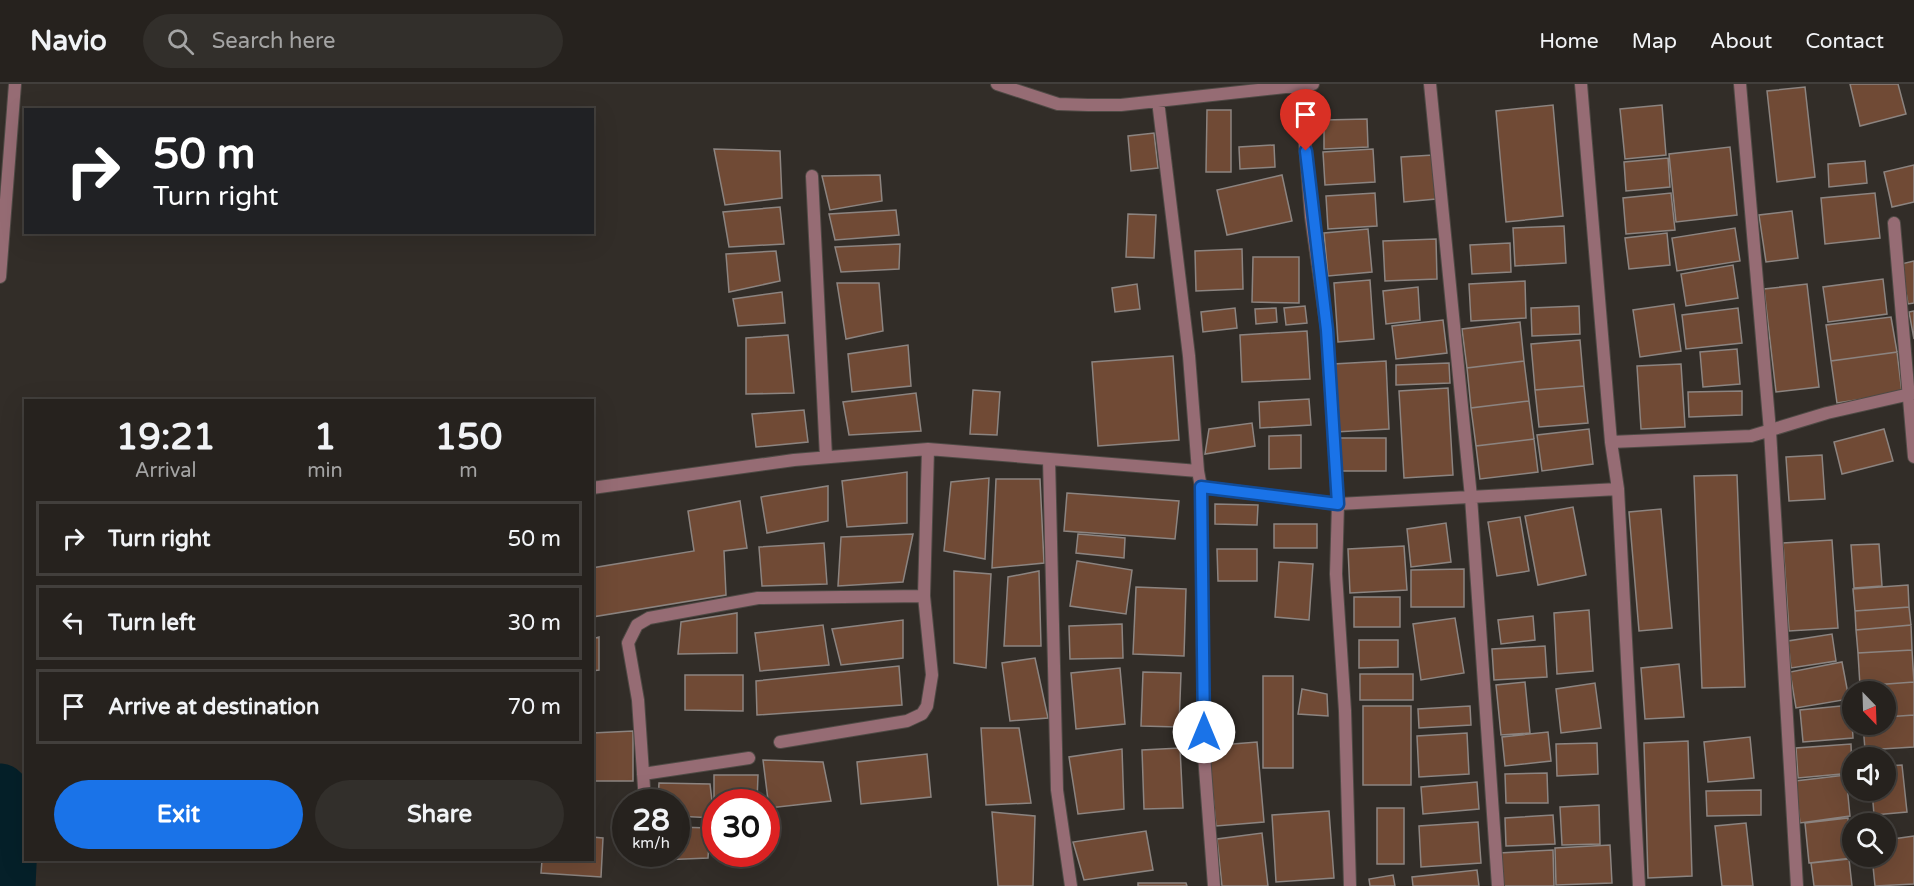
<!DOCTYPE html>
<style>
:root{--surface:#26221e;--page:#322f2b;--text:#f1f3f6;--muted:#a4a4a4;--line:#423f3c;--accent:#1a73e8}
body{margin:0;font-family:"Varela Round",sans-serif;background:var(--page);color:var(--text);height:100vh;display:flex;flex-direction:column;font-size:22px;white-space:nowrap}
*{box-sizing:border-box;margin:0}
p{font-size:20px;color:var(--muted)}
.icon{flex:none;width:33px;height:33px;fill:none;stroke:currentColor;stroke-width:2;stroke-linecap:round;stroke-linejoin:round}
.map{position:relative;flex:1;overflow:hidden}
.sheet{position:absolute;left:24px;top:315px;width:570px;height:462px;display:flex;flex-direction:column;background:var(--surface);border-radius:0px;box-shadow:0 6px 24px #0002,0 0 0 2px var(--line)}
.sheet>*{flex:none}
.banner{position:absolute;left:24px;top:24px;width:570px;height:126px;border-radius:0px;box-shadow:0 6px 24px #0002,0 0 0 2px var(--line);background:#202124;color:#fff;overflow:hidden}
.needle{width:39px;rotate:157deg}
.fabs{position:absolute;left:1842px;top:597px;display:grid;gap:12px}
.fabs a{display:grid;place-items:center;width:54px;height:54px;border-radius:50%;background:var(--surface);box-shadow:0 6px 24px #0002,0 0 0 2px var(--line);font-size:30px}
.speed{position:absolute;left:612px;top:705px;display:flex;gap:12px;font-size:30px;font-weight:700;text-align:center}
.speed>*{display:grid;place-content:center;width:78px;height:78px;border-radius:50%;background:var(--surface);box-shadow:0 6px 24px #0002,0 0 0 2px var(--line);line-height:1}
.speed small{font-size:15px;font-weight:400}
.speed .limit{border:9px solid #d22;background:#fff;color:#111}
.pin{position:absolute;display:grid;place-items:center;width:51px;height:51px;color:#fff;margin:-62px -26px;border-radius:50% 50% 50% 0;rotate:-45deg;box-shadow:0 0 6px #0007}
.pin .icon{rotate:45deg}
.me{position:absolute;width:66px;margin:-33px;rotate:0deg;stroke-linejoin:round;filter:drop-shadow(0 0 4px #0008)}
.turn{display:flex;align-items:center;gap:21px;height:126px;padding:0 30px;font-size:27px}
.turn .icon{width:78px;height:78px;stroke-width:2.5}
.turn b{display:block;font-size:42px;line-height:51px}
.eta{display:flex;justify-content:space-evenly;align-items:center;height:102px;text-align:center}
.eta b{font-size:36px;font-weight:700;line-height:42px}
.primary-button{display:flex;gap:12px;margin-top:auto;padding:12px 30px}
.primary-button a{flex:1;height:69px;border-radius:36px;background:var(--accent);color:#fff;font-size:24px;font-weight:700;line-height:69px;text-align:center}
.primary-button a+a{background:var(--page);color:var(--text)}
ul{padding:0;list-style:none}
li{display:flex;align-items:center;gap:18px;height:75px;margin:0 12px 9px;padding:0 18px;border:3px solid var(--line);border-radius:0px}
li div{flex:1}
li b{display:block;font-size:22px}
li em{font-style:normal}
header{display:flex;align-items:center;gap:36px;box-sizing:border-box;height:84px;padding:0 30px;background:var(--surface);border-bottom:2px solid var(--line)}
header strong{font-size:28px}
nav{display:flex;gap:33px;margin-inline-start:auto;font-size:21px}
.search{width:420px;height:54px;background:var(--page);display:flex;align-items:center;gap:15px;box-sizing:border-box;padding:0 21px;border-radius:33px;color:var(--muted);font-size:22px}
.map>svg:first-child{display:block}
</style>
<header>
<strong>Navio</strong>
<div class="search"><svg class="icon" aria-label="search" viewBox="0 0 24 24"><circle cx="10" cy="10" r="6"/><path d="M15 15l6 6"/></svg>Search here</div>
<nav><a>Home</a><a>Map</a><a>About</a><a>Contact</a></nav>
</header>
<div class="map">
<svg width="1914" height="802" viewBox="0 0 1914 802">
<rect width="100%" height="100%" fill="#322d28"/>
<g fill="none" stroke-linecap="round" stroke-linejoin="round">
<path stroke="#052029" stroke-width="57" d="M0,708L10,738L7,802"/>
</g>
<path fill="#704a35" stroke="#8c8480" stroke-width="1.5" d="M1850,0H1898L1906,30L1860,42Z
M1805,3L1815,93L1777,98L1767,7Z
M1553,21L1563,132L1506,138L1496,27Z
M1662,21L1666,71L1625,75L1620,25Z
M1207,26H1231V88H1206Z
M1367,35L1368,63L1324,65V36Z
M1154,49L1158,84L1131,87L1128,52Z
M1274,61L1275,83L1240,85L1239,63Z
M1730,63L1737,131L1676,138L1669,70Z
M714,65L780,67L782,114L725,121Z
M1373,65L1375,98L1325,101L1323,68Z
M1433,71L1436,115L1404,118L1401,73Z
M1668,74L1670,103L1626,107L1624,78Z
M1865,77L1867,99L1829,103L1828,80Z
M1914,81V118L1892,123L1884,88Z
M880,91L882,117L830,126L822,92Z
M1282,91L1292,137L1227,151L1217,106Z
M1375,109L1377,142L1328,145L1326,112Z
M1671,109L1675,146L1626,150L1623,114Z
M1875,109L1880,154L1825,160L1821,114Z
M780,123L784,160L729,163L723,128Z
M896,126L899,151L835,156L829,130Z
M1792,127L1798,174L1766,178L1759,131Z
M1128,130L1156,131L1154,174L1126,173Z
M1564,142L1566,179L1515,182L1513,144Z
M1735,144L1740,177L1677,187L1672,154Z
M1368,145L1372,188L1328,192L1324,149Z
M1667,149L1670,181L1629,185L1625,154Z
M1436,155L1437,195L1385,197L1383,157Z
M1510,159L1511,188L1472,190L1470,161Z
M900,160L899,185L841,188L835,163Z
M1242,165L1243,205L1196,207L1195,167Z
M776,167L780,197L729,208L726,170Z
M1253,173H1299V219L1252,218Z
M1914,177V219L1908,220L1901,180Z
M1733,181L1738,214L1686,222L1681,190Z
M1883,195L1887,230L1828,238L1823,203Z
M1370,196L1374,255L1338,258L1334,199Z
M1525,197L1526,234L1471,237L1469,200Z
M837,199H879L883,247L846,255Z
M1137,200L1140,225L1115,228L1112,204Z
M1807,200L1819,303L1776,308L1764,205Z
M1418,203L1420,236L1386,240L1383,207Z
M782,208L785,239L738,242L733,215Z
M1674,220L1681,267L1640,273L1633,226Z
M1305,222L1307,239L1286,241L1284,224Z
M1579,222L1580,250L1532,252L1531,224Z
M1235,224L1237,244L1203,248L1201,228Z
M1276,224L1277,238L1256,240L1255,225Z
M1738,224L1742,259L1686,265L1682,231Z
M1914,227V255L1909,228Z
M1891,233L1897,268L1831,277L1826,241Z
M1443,236L1447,269L1396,275L1392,242Z
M1520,238L1524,277L1467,284L1462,245Z
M1307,247L1310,295L1242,298L1240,251Z
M788,251L794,309L746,310V254Z
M1580,256L1584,302L1535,306L1531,260Z
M908,261L911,302L852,308L848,270Z
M1737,265L1740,300L1703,303L1700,268Z
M1897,268L1902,309L1837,319L1831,277Z
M1173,272L1179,356L1098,362L1092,278Z
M1386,277L1389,345L1335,348L1333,280Z
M1524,277L1529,317L1471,324L1467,284Z
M1449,279L1450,299L1396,301V281Z
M1681,280L1685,343L1641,345L1637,282Z
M1584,302L1588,339L1539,343L1535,306Z
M1448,304L1453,391L1404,394L1399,307Z
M973,306L1000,308L997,351L970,350Z
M1742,307V331L1689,333L1688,308Z
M916,309L921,347L849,351L843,318Z
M1309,315L1311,341L1260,344L1259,318Z
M1529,317L1534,355L1476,362L1471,324Z
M804,326L808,358L756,363L752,330Z
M1252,339L1255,362L1205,370L1209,345Z
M1589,345L1593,380L1542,387L1537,351Z
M1884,345L1893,377L1842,390L1834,358Z
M1301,351V384L1269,385V352Z
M1337,354H1386V387H1336Z
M1534,355L1538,388L1480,395L1476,362Z
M1822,371L1825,415L1789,417L1786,373Z
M907,388V439L847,443L842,397Z
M1737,391L1745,603L1702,604L1694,392Z
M989,394L985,475L944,467L951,398Z
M996,395H1040L1044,479L992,484Z
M828,402V437L767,449L761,413Z
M1067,409L1179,417L1175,455L1064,447Z
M740,417L747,464L724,467L726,511L592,533V484L694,467L688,427Z
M1215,420L1258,421L1257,441L1215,440Z
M1573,423L1586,491L1538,501L1525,432Z
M1661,425L1672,544L1639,547L1629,428Z
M1520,433L1529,487L1497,492L1488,438Z
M1446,439L1451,478L1411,483L1407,445Z
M1274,440H1317V464H1274Z
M913,450L903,498L838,502L841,453Z
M1078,450L1125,454L1124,474L1076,469Z
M1832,456L1838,544L1789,547L1783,459Z
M824,459L827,500L762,502L759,463Z
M1879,460L1882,502L1854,504L1851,461Z
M1404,462L1407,506L1350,509L1348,465Z
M1217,465H1257V497H1218Z
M1077,477L1132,486L1126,530L1070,522Z
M1279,478L1313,480L1309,536L1275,533Z
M1464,485V523H1411V486Z
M954,487L991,490L986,584L954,579Z
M1039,487L1041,562H1004L1008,493Z
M1908,501L1909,523L1855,527L1853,505Z
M1136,503L1186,505L1184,572L1133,570Z
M1354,513H1400V543H1354Z
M1909,523L1911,541L1856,546L1855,527Z
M1589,526L1593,587L1557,590L1554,529Z
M737,529V569L678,570L681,538Z
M1533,532L1535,556L1501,560L1498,536Z
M1455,534L1464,589L1421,596L1413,540Z
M903,536V574L841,581L832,545Z
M1122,540L1123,574L1070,575L1069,542Z
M823,541L829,581L760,587L755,549Z
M1911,541L1912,566L1858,569L1856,546Z
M1832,550L1836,577L1791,584L1788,557Z
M599,553V586L592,587V555Z
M1359,556H1398V583L1359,584Z
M1545,562L1547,593L1494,596L1492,565Z
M1912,566L1914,598L1860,602L1858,569Z
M1035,574L1048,634L1010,637L1002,579Z
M1842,578L1849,615L1796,624L1790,588Z
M1679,580L1684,633L1645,635L1641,584Z
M899,582L902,621L757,631L756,597Z
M1120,584L1125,640L1076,645L1071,589Z
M1143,588L1181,589L1179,643L1141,642Z
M1360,590H1413V616H1360Z
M685,591H743V627L685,626Z
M1263,592H1293V684H1263Z
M1525,598L1530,649L1501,651L1496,601Z
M1914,598V631L1886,633V608H1861L1860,602Z
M1595,599L1601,644L1561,649L1556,605Z
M1302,605L1327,610L1328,632L1298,630Z
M1851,621L1853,654L1803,658L1800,626Z
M1363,622H1411V701H1363Z
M1470,622L1471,641L1419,644L1418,625Z
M1914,631V663L1865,666L1863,640H1886V633Z
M981,644H1019L1031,719L986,721Z
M633,647V697H592V649Z
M1548,648L1551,677L1505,682L1502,653Z
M1467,649L1469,690L1419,693L1417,652Z
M1750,653L1754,694L1708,698L1704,658Z
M1688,657L1692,792L1648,794L1644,659Z
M1257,658L1264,738L1216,742L1208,662Z
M1597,659L1598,690L1557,692L1556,660Z
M1851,660L1852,689L1798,694L1796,664Z
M1180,664L1183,724L1144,725L1142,666Z
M1122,665L1124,725L1078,730L1069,673Z
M927,670L931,713L861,720L857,678Z
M763,676L823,678L831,717L769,724Z
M1902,681L1907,728L1874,731L1872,706H1886V682Z
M1547,689L1548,719H1506L1505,690Z
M714,691H758L757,718H716L714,734Z
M1846,691L1850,732L1800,739L1795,697Z
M1477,698L1479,725L1423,730L1421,703Z
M659,699L710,700L714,734L676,732V718H658Z
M1761,706V731L1707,732L1706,707Z
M1599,721L1600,760L1562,761L1560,723Z
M1377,724H1404V780H1377Z
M1329,727L1334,794L1276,798L1272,731Z
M992,728L1035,732L1033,802H998Z
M1553,731L1555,760L1506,762L1505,734Z
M1848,734L1852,774L1809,779L1805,739Z
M1478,738L1481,779L1421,783L1419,742Z
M1746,739L1753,802H1722L1715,742Z
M676,743L710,744L708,774L661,776L660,770H676Z
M1146,747L1153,786L1084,796L1073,758Z
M1262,749L1268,802H1222L1217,755Z
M1914,752V800L1875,802L1872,772H1886V756Z
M592,753L603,754L601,793L541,789L542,776H592Z
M1610,761L1612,799L1556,801L1555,764Z
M1553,766L1554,802H1501L1499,769Z
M1849,775L1852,802H1814L1811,779Z
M1477,786L1479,802H1413L1412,793Z
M1393,791L1395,802H1370L1369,795Z
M1138,799H1186L1187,802H1138Z"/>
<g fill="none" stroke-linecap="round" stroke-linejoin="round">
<g stroke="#4f4a45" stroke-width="14">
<path id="street" d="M997,0L1058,20L1088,21H1121L1313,0
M1430,0L1471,413L1498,802
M1581,0L1611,358L1618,405L1639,802
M1740,0L1770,347L1797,802
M1300,1L1311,133L1327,246L1338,420L1336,490L1345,627L1350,802
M1158,17L1189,272L1198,387
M812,92L826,373
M1894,139L1914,373
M0,193L15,0
M1611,358L1751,352L1827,329L1914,309
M1049,375L1057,706L1071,802
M1201,403L1338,420L1618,405
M592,404L794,376L928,365L1198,387L1201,403L1204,671L1214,802
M780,658L907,637L922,630L927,622L932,591L924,512L928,365
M643,690L749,674
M645,718L638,616L628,559L637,541L649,534L758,514L924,512
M646,770V774"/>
</g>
<use href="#street" stroke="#966c74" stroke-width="12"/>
</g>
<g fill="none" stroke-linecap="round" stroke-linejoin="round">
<g stroke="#114b97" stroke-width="15">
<path id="route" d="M1204,648L1201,403L1338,420L1327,246L1306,67"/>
</g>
<use href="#route" stroke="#1a73e8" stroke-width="10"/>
</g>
</svg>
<div class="fabs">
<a><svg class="needle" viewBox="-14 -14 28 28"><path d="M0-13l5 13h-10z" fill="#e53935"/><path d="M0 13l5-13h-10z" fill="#a4a4a4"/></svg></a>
<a><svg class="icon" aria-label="sound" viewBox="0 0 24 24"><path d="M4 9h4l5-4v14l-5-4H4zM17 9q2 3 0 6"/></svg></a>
<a><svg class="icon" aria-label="search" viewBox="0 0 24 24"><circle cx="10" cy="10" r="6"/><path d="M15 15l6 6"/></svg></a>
</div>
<div class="speed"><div>28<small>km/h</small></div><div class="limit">30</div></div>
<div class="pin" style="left:1306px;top:67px;background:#d93025"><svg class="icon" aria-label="arrive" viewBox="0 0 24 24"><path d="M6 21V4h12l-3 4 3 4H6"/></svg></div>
<svg class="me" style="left:1204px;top:648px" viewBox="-20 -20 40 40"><circle r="19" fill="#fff"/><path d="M0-13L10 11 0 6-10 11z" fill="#1a73e8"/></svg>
<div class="banner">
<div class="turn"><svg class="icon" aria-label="right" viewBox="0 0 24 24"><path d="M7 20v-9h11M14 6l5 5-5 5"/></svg><div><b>50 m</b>Turn right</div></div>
</div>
<section class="sheet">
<div class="eta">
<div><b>19:21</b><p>Arrival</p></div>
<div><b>1</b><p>min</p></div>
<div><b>150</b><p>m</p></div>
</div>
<ul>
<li><svg class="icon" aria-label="right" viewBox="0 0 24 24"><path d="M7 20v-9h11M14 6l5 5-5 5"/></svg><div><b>Turn right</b></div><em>50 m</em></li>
<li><svg class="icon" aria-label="left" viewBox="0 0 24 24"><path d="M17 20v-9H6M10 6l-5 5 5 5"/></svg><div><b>Turn left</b></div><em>30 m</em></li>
<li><svg class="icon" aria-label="arrive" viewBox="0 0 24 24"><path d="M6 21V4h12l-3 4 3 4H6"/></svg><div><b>Arrive at destination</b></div><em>70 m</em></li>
</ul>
<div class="primary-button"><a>Exit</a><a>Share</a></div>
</section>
</div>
